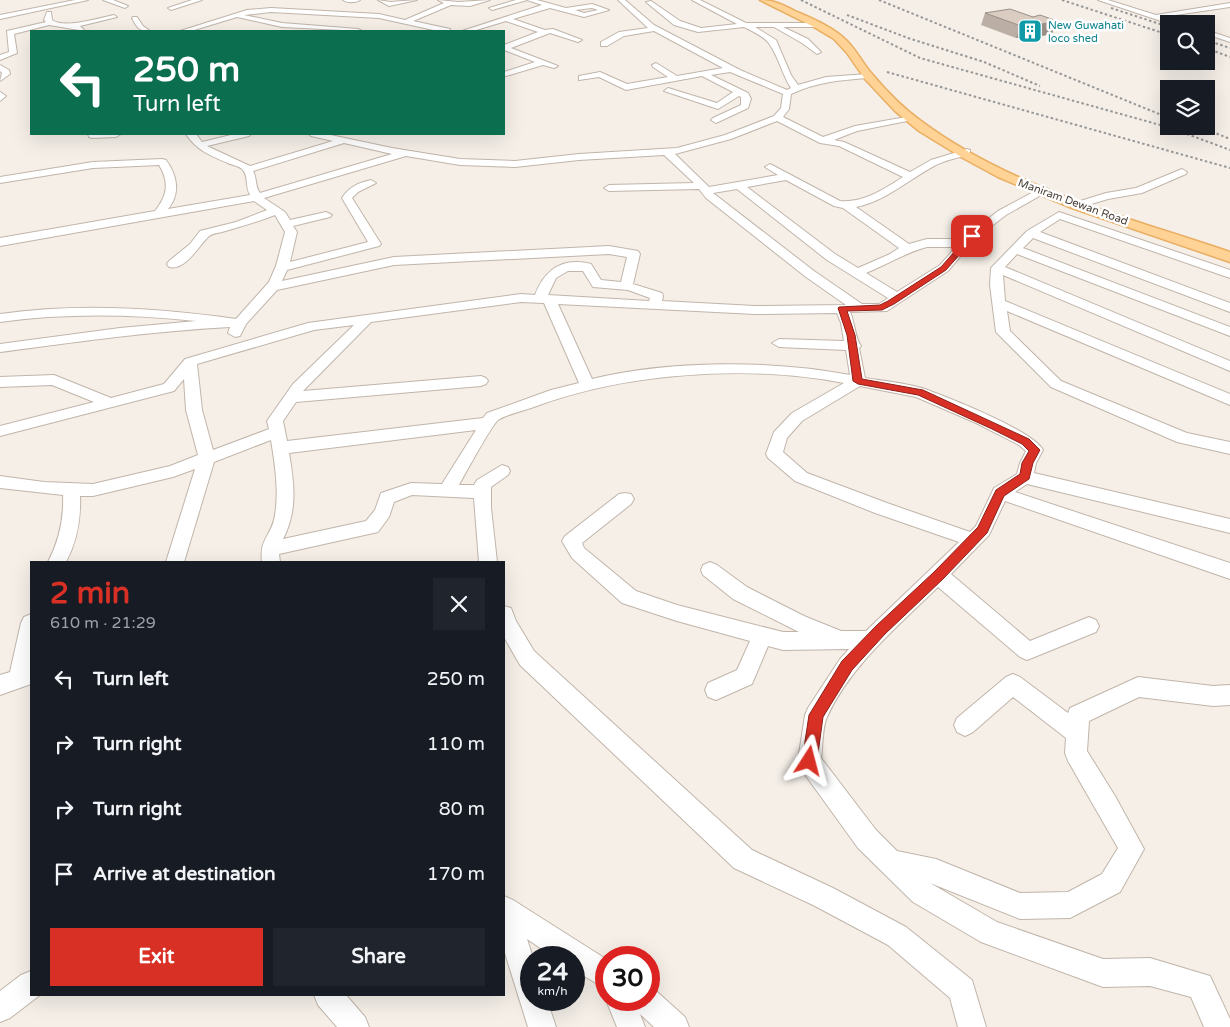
<!DOCTYPE html>
<meta charset="utf-8">
<style>
:root{--surface:#171b24;--page:#20242c;--text:#f1f3f6;--muted:#9ea1a6;--accent:#d93025}
body{margin:0;font-family:"Varela Round",sans-serif;background:var(--page);color:var(--text);height:100vh;display:flex;flex-direction:column;font-size:19px;white-space:nowrap}
*{box-sizing:border-box;margin:0}
p{font-size:16px;color:var(--muted)}
.icon{flex:none;width:28px;height:28px;fill:none;stroke:currentColor;stroke-width:2;stroke-linecap:round;stroke-linejoin:round}
.map{position:relative;flex:1;overflow:hidden}
.side{position:absolute;left:30px;top:561px;width:475px;height:435px;display:flex;flex-direction:column;background:var(--surface);border-radius:0px;box-shadow:0 5px 20px #0002}
.side>*{flex:none}
.guide{position:absolute;left:30px;top:30px;width:475px;height:105px;border-radius:0px;box-shadow:0 5px 20px #0002;background:#0b6e4f;color:#fff;overflow:hidden}
.fabs{position:absolute;left:1160px;top:15px;display:grid;gap:10px}
.fabs a{display:grid;place-items:center;width:55px;height:55px;border-radius:0px;background:var(--surface);box-shadow:0 5px 20px #0002;font-size:25px}
.speed{position:absolute;left:520px;top:946px;display:flex;gap:10px;font-size:25px;font-weight:700;text-align:center}
.speed>*{display:grid;place-content:center;width:65px;height:65px;border-radius:50%;background:var(--surface);box-shadow:0 5px 20px #0002;line-height:1}
.speed small{font-size:12px;font-weight:400}
.speed .limit{border:8px solid #d22;background:#fff;color:#111}
.pin{position:absolute;display:grid;place-items:center;width:42px;height:42px;color:#fff;margin:-21px;border-radius:10px;box-shadow:0 2px 8px #0006}
.me{position:absolute;width:55px;margin:-28px;rotate:9deg;stroke-linejoin:round;filter:drop-shadow(0 0 4px #0008)}
.turn{display:flex;align-items:center;gap:18px;height:105px;padding:0 20px;font-size:22px}
.turn .icon{width:65px;height:65px;stroke-width:2.5}
.turn b{display:block;font-size:35px;line-height:42px}
.round{display:grid;place-items:center;flex:none;width:52px;height:52px;border-radius:0px;background:var(--page)}
.headline{display:flex;align-items:center;justify-content:space-between;height:85px;padding:0 20px}
h1{font-size:30px;font-weight:800;line-height:38px;color:var(--accent)}
.button{display:flex;gap:10px;margin-top:auto;padding:10px 20px}
.button a{flex:1;height:58px;border-radius:0px;background:var(--accent);color:#fff;font-size:20px;font-weight:800;line-height:58px;text-align:center}
.button a+a{background:var(--page);color:var(--text)}
ul{padding:0;list-style:none}
li{display:flex;align-items:center;gap:15px;height:65px;padding:0 20px}
li div{flex:1}
li b{display:block;font-size:19px}
li em{font-style:normal}
.map>svg:first-child{display:block}
</style>
<div class="map">
<svg width="1230" height="1027" viewBox="0 0 1230 1027">
<rect width="100%" height="100%" fill="#f5efe8"/>
<g fill="none" stroke-linecap="round" stroke-linejoin="round">
<g stroke="#c1b5aa" stroke-width="2">
<path id="minor" d="M75,0H88L0,19V15Z
M103,0H113L128,6L125,8Z
M192,0H202L171,10L168,8Z
M343,0H360C356,3 347,3 343,0Z
M378,0L390,2L417,0L389,6Z
M438,0L458,2L490,0L470,6L451,5L413,21L450,29V31H438L379,18L271,12L244,15L282,23L358,29L362,31L282,27L237,17L191,31H180L247,10L271,8L379,14L405,20L444,3Z
M516,0H537L566,8L592,4L609,10L584,17L550,8L513,19L545,30L553,29L582,40L578,42L550,33L511,48L558,66L554,68L543,65L506,76H504V72L535,62L504,50V45L538,32L506,21L473,31H462L542,5L527,0L492,10L489,8ZM592,8L598,10L584,13L575,10Z
M618,0H625L654,25L740,70L787,90L791,88C782,74 779,58 770,45C766,37 752,31 744,27L698,32L674,25L646,2L651,1L680,21L701,28L737,24L692,0H700L746,23H818L819,25L815,27H783L808,39L821,52L817,54L802,43L774,27H755L776,40L791,75L798,85L826,77L868,74L872,76L868,78C841,80 816,82 791,94L789,109L783,117L823,137L855,126L912,116V120L857,131L834,140L844,142L910,172L931,160L967,149L970,150V154C958,158 945,160 934,166C908,180 886,201 856,207L909,244L927,239H963L998,211L1041,188L1045,187L1050,190L1006,215L976,238L948,271L887,311L850,312C855,323 855,338 861,346L859,348L865,378C884,381 906,383 925,389C949,398 1032,430 1043,450L1036,463L1034,473L1230,519V533L1027,484L1015,492L1230,563V579L1005,501L989,535L951,574L1030,641L1089,617L1096,620L1099,626L1096,632L1027,660L1020,657L938,587C899,625 850,666 827,717C822,728 823,745 821,758L876,830L897,851L936,859L1020,893L1068,892L1102,874L1118,848L1068,761L1065,753L1066,738L1013,697L973,732L965,736L957,732L954,725L957,718L1006,677L1013,674L1020,677L1068,713L1070,708L1138,677L1213,686L1230,685V705L1213,706L1139,697L1089,721L1087,751L1115,796L1144,849L1120,892L1070,918L1020,919L930,883L997,922L1103,959L1150,958L1210,976L1230,1019V1027H1204L1191,997L1150,986L1103,987L981,942L913,902L858,848L801,769L798,761L805,715L808,708L840,659L849,649L783,650L768,646L752,684L716,700L708,697L705,690L708,683L737,670L750,641L677,621L622,603L572,558L562,541L565,536L619,494L625,493L631,494L634,499L631,504L582,543L584,548L636,591L677,605L783,632H799L733,599L703,575L701,570L703,565L710,562L717,565L747,587L804,616L841,631H866L959,542L875,513L795,481L768,458L766,454L774,432L792,413L844,383C749,364 624,373 534,407C523,411 508,414 498,420C492,425 465,474 459,485H474L477,480L502,465L508,467L510,471L508,475L491,487V508L497,562H479L474,498L412,495L394,502L389,517L378,532L279,554L280,562H262C259,538 272,536 275,515C279,491 275,464 271,440L214,462L184,562H166L195,469L173,477L93,496H80C81,520 77,541 66,562H48C59,541 64,519 63,495L0,488V476L44,482L93,484L170,466L198,455L186,410L184,379L174,391L0,436V426L94,402L52,385L0,387V377L54,375L111,398L164,384L185,359L308,323L521,294L535,295C545,269 563,257 591,264L601,280L621,282L627,257L609,254L394,265L277,290L246,324L240,336L235,337L228,333L230,327C153,331 76,342 0,352V344L120,328L196,321C130,314 65,313 0,322V314C79,303 157,308 236,319L269,282L276,266L285,232L275,215C257,222 240,227 222,232C217,233 211,234 208,237C198,247 185,271 169,267L167,264L169,261L190,244L200,231L236,222L267,210L254,201L0,246V238L155,211C167,196 170,183 159,165L93,168L0,183V177L93,162L162,159L166,160C177,175 181,193 168,209L250,195C245,187 249,175 242,169C239,166 232,165 228,163C211,156 196,150 186,134H196L202,142L235,134H251L249,136L207,146L250,166L333,141L311,136L309,134H326L392,148L460,159L515,161L579,154L677,148L725,135L774,116L781,108L783,94L730,72L711,75L748,93L751,99L748,108L716,123L711,120L713,118L741,105V97L739,96L718,109L664,91L668,88L717,103L733,92L702,76L626,90L599,77L579,80V76L600,72L627,84L668,77L653,67L652,65L656,63L677,76L723,68L654,31L624,36L607,46H601V42L619,32L648,28ZM777,121L820,143L839,146L903,177C884,189 864,203 840,201L770,164L765,167L778,175L709,187L675,154L731,139ZM344,143L392,154L260,193C255,187 257,178 253,171ZM664,155L694,183L609,185L604,188L609,191L699,189L706,198L806,277L846,305L755,306L662,301L663,296L662,293L633,284L640,254L638,251L609,246L394,257L282,281L287,270L379,246L381,244L352,198L358,192L376,183L371,180C358,183 349,187 342,198L368,242L290,262L297,232L293,226L330,217L332,215L326,212L290,220L285,212L264,198L406,156L460,165L515,167L579,160ZM786,180L834,206L843,208L899,248L890,254L858,268L835,254L747,187ZM737,189L827,260L888,298L879,304H862L814,271L713,193ZM927,247H956L940,265L897,292L866,273C886,265 907,252 927,247ZM568,271H583L593,287L628,290L650,298L649,301L548,295L556,278ZM521,302L544,303L579,383L551,390L487,413L483,418L287,441L283,421L296,402L481,386L486,384L488,381L486,378L481,376L303,391L371,322ZM558,304L755,314L837,313L841,323L844,341L779,339L772,343L779,347L846,350L850,375C772,360 669,360 592,379ZM354,325L293,384L267,421L269,429L213,450L202,410L197,364L314,330ZM860,386L916,397L976,423L1019,445L1026,451L1020,463L1017,474L994,488L976,526L970,532L887,503L807,473L783,452L787,438L802,421ZM476,430L442,484L411,483L381,493L375,510L366,521L283,539C298,511 294,482 289,453Z
M1098,0H1108L1156,15L1230,3V7L1162,17L1181,24H1170Z
M47,12H51L52,20C64,29 99,18 114,15L117,17L80,26L85,31L49,25L14,34L17,53L0,60V55L9,52L7,31L46,22L44,20Z
M133,17H137L143,26L150,31C139,31 137,28 132,18Z
M1206,30L1230,38V42L1206,34Z
M0,65L9,70L10,74L0,81L2,73L0,71Z
M0,92L6,96L0,101Z
M88,134H121L116,137L92,138L89,137Z
M1182,169L1187,172L1186,174L1142,193L1108,199L1078,208L1073,205L1074,203L1106,193L1136,188Z
M1059,212L1230,270V278L1060,219L1040,232L1230,303V312L1033,238L1023,248L1230,327V336L1017,254L1005,267L1230,361V371L1003,275L1005,301L1230,394V405L1007,311L1010,331L1061,381L1187,433L1230,442V454L1177,442L1051,387L996,332L990,285L991,268L1027,231Z
M504,606L511,608L516,621L534,651L752,850L833,888L906,927L972,980L986,1027H958L950,998L888,945L815,906L734,868L520,665L504,637Z
M31,614V684L0,695V675L10,672L21,623L24,617Z
M504,896L513,900L606,959V989L574,970V958H555L527,939L533,958H531V1000H547L556,1027H528L504,950Z
M31,971V995H40L10,1018L0,1022V991L21,975Z
M649,988L655,990L685,1017L689,1027H654L640,1014L645,1027H617L606,1000H649Z
M314,995H346L365,1017L369,1027H337L318,1005Z"/>
</g>
<g stroke="#e9ae62" stroke-width="3">
<path id="major" d="M760,0C773,0 783,5 795,11C813,19 833,27 847,41C857,51 863,64 872,74C887,92 903,108 921,121C1011,188 1126,217 1230,252V262L1072,208L998,177L963,158L919,131L895,111L865,79L847,53L834,39L814,27Z"/>
</g>
<use href="#minor" fill="#fff" fill-rule="evenodd"/>
<use href="#major" fill="#ffd396" fill-rule="evenodd"/>
<path stroke="#979797" stroke-width="2" stroke-dasharray="2.5 2.5" stroke-linecap="butt" d="M801,0L920,58L1171,128L1230,150
M879,0L1169,118
M1062,0L1169,35
M1111,8L1169,27
M847,15L908,38L984,62L1040,86
M1206,40L1230,48
M1206,48L1230,57
M887,72L1230,168
M1198,126L1230,139"/>
</g>
<path fill="#bbafa5" d="M985,13L1033,17L1052,34L1031,38L1027,36L1016,38L981,25Z"/>
<path fill="#998f86" d="M1057,21L1052,34L1031,38L1036,25Z
M1032,24L1027,36L1016,38L1021,26Z"/>
<path fill="#daccc0" stroke="#998f86" d="M1010,9L1033,17L1040,15L1057,21L1036,25L1032,24L1021,26L985,13Z"/>
<path fill="#d93025" stroke="#8d1f18" d="M969,235L976,236L946,270L894,304L882,310L847,311L855,335L862,379L923,390L1029,439L1040,450L1033,463L1029,479L1004,496L987,533L943,579L885,634L852,670L823,717L817,761L814,766L809,768L804,766L802,761L809,715L842,661L876,626L934,572L978,527L996,490L1020,474L1022,463L1029,451L1022,444L992,429L918,395L858,384L853,381L847,335L838,308L839,307L880,305L888,301L941,267Z"/>
<defs>
<g id="building-square" transform="scale(1.25)"><rect x="-9" y="-9" width="18" height="18" rx="4" fill="#0f9aa8" stroke="#fff"/><path d="M-4-6H4V6H1V3H-1V6H-4ZM-2.5-4.3h1.7v1.8h-1.7ZM.8-4.3h1.7v1.8H.8ZM-2.5-1h1.7V.8h-1.7ZM.8-1h1.7V.8H.8Z" fill="#fff"/></g>
</defs>
<g fill-rule="evenodd">
<use href="#building-square" x="1030" y="31"/>
</g>
<g text-anchor="middle" dominant-baseline="central" stroke-width="5" stroke-linejoin="round" paint-order="stroke">
<g font-size="11" fill="#0d838f" stroke="#fff" text-anchor="start">
<text x="1048" y="25">New Guwahati<tspan x="1048" dy="13">loco shed</tspan></text>
</g>
<g font-size="11" fill="#483f36" stroke="#fff">
<text transform="translate(1073 202) rotate(20)">Maniram Dewan Road</text>
</g>
</g>
</svg>
<div class="fabs">
<a><svg class="icon" aria-label="search" viewBox="0 0 24 24"><circle cx="10" cy="10" r="6"/><path d="M15 15l6 6"/></svg></a>
<a><svg class="icon" aria-label="layers" viewBox="0 0 24 24"><path d="M12 4l9 5-9 5-9-5zM3 14l9 5 9-5"/></svg></a>
</div>
<div class="speed"><div>24<small>km/h</small></div><div class="limit">30</div></div>
<div class="pin" style="left:972px;top:236px;background:#d93025"><svg class="icon" aria-label="arrive" viewBox="0 0 24 24"><path d="M6 21V4h12l-3 4 3 4H6"/></svg></div>
<svg class="me" style="left:809px;top:761px" viewBox="-20 -20 40 40"><path d="M0-17L14 15 0 8-14 15z" fill="#d93025" stroke="#fff" stroke-width="4"/></svg>
<div class="guide">
<div class="turn"><svg class="icon" aria-label="left" viewBox="0 0 24 24"><path d="M17 20v-9H6M10 6l-5 5 5 5"/></svg><div><b>250 m</b>Turn left</div></div>
</div>
<section class="side">
<div class="headline"><div><h1>2 min</h1><p>610 m · 21:29</p></div><a class="round"><svg class="icon" aria-label="close" viewBox="0 0 24 24"><path d="M6 6l12 12M18 6L6 18"/></svg></a></div>
<ul>
<li><svg class="icon" aria-label="left" viewBox="0 0 24 24"><path d="M17 20v-9H6M10 6l-5 5 5 5"/></svg><div><b>Turn left</b></div><em>250 m</em></li>
<li><svg class="icon" aria-label="right" viewBox="0 0 24 24"><path d="M7 20v-9h11M14 6l5 5-5 5"/></svg><div><b>Turn right</b></div><em>110 m</em></li>
<li><svg class="icon" aria-label="right" viewBox="0 0 24 24"><path d="M7 20v-9h11M14 6l5 5-5 5"/></svg><div><b>Turn right</b></div><em>80 m</em></li>
<li><svg class="icon" aria-label="arrive" viewBox="0 0 24 24"><path d="M6 21V4h12l-3 4 3 4H6"/></svg><div><b>Arrive at destination</b></div><em>170 m</em></li>
</ul>
<div class="button"><a>Exit</a><a>Share</a></div>
</section>
</div>
